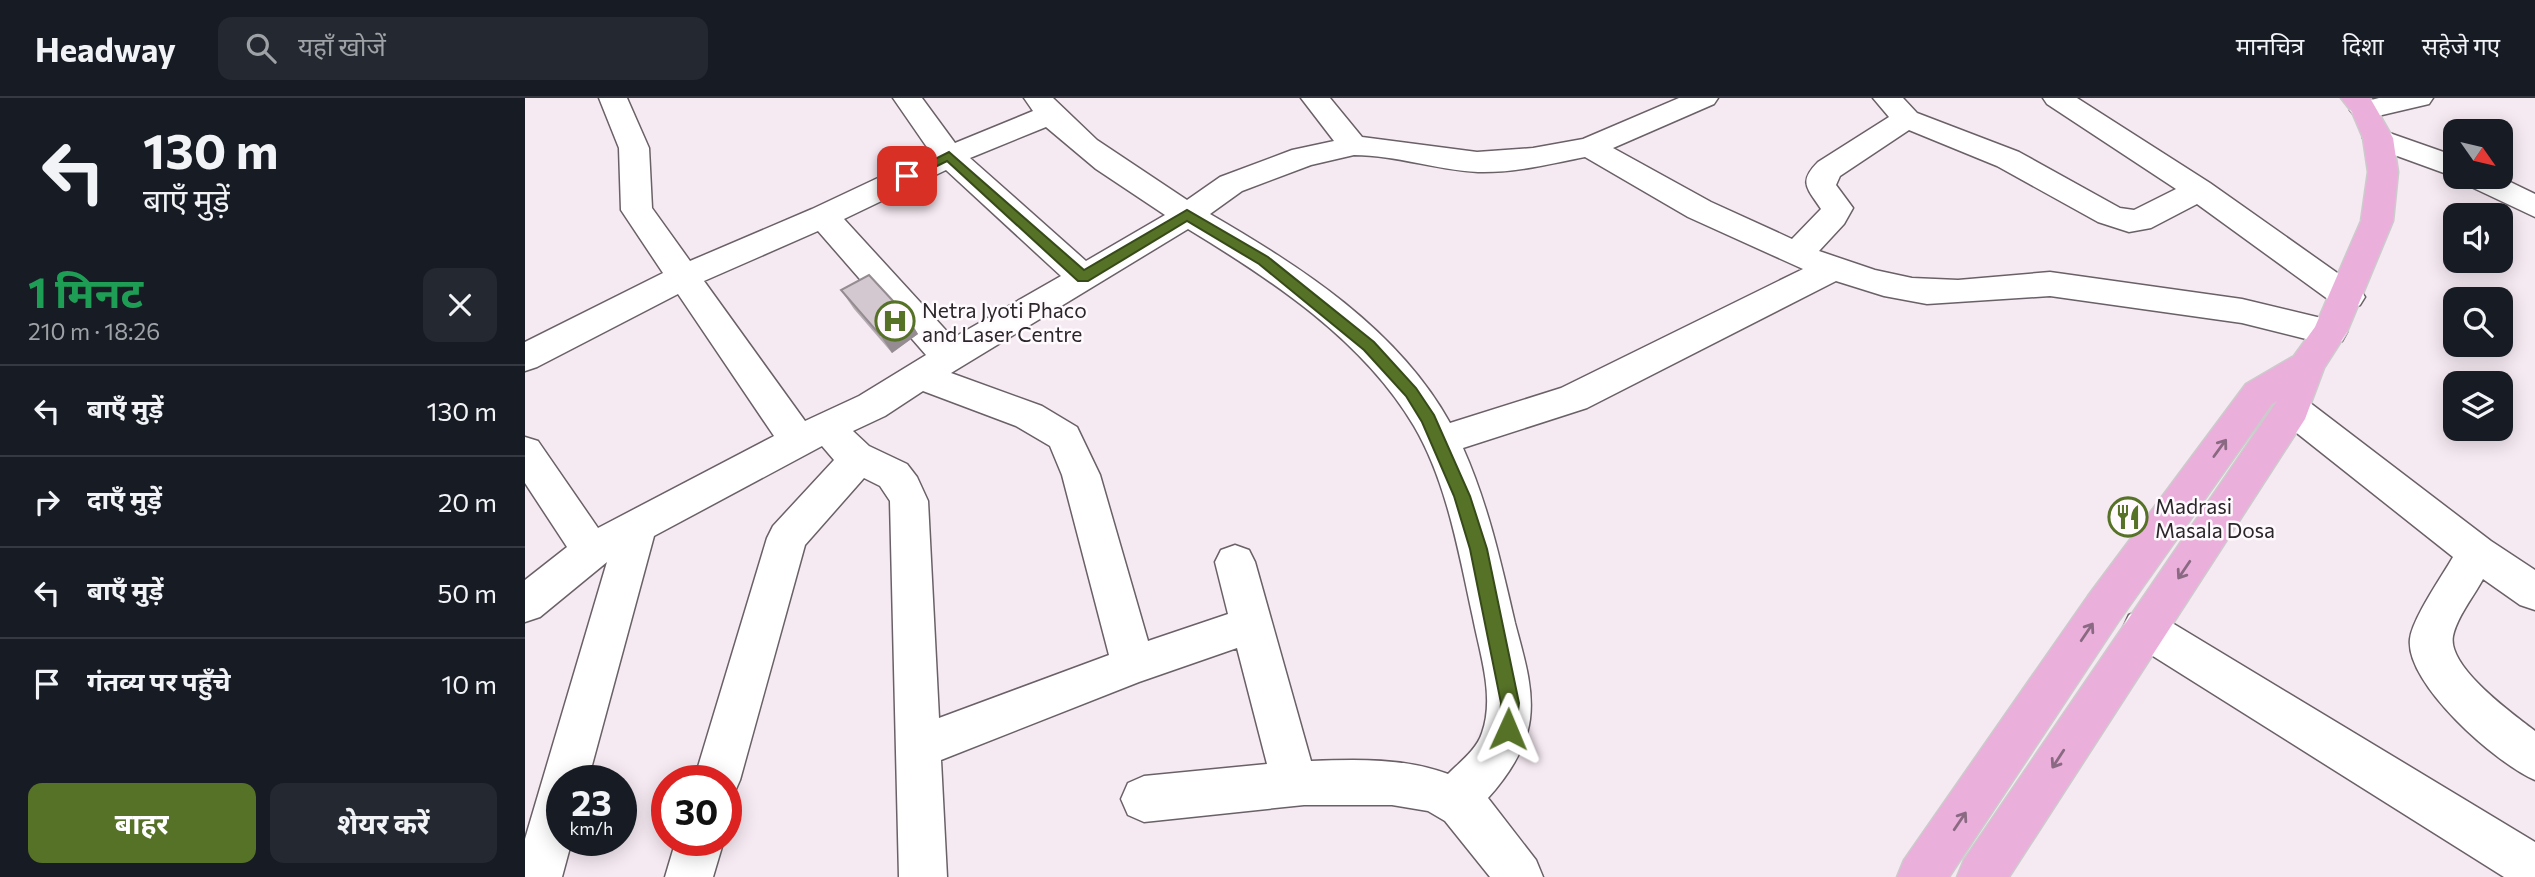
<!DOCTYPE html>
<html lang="hi">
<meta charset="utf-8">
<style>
:root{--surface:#171b24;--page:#242831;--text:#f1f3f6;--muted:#9ea1a6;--line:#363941;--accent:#557227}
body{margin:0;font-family:Commissioner,"Noto Sans Devanagari",sans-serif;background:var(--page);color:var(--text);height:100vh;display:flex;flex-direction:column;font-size:26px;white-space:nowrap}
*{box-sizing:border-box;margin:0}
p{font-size:23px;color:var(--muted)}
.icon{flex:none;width:38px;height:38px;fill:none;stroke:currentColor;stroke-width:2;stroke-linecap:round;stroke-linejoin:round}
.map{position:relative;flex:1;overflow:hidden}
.details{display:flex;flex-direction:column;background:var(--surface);width:525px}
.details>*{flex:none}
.top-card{background:#171b24;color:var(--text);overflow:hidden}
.needle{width:46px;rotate:124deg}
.tools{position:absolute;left:1918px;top:21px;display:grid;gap:14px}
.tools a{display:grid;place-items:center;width:70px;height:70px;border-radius:14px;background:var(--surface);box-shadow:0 4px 18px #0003;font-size:35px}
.speed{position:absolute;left:21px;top:667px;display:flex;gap:14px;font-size:35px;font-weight:700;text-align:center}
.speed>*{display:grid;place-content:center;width:91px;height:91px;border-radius:50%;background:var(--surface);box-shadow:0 4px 18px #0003;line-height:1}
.speed small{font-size:18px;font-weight:400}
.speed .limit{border:10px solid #d22;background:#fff;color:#111}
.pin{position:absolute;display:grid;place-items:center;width:60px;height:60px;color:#fff;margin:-30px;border-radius:14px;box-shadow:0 4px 10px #0006}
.me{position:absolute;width:77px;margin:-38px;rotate:1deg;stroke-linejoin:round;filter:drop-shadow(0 0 5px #0008)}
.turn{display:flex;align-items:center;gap:24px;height:147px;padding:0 28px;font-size:32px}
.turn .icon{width:91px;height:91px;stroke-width:2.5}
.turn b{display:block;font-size:49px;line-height:60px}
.round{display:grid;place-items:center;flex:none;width:74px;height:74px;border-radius:14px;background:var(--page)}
.summary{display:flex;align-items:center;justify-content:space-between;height:119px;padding:0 28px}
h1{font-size:42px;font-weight:700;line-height:52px;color:#1e9e55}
.action{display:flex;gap:14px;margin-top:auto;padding:14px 28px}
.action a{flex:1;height:80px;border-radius:14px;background:var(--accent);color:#fff;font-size:28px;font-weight:700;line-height:80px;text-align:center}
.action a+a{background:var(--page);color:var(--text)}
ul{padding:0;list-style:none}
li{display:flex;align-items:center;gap:21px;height:91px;padding:0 28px;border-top:2px solid var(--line)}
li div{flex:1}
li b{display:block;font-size:26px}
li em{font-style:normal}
header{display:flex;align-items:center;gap:42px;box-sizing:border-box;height:98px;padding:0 35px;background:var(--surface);border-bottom:2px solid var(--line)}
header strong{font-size:33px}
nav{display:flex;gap:38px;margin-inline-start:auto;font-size:24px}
.search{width:490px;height:63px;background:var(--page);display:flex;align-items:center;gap:18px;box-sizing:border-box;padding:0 24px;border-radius:14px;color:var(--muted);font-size:26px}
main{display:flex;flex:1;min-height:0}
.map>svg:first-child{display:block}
</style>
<header>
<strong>Headway</strong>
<div class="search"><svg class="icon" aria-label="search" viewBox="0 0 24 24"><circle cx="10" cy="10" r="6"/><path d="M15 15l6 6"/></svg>यहाँ खोजें</div>
<nav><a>मानचित्र</a><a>दिशा</a><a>सहेजे गए</a></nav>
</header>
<main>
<section class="details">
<div class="top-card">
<div class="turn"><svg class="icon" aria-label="left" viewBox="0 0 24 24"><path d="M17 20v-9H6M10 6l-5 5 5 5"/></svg><div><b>130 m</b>बाएँ मुड़ें</div></div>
</div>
<div class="summary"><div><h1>1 मिनट</h1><p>210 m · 18:26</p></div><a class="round"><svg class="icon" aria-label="close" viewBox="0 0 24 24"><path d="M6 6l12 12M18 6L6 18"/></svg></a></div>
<ul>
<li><svg class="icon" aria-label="left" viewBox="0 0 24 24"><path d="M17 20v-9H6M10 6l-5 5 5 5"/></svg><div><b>बाएँ मुड़ें</b></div><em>130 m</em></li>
<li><svg class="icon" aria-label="right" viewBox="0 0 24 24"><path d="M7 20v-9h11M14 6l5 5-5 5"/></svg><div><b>दाएँ मुड़ें</b></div><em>20 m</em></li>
<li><svg class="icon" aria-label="left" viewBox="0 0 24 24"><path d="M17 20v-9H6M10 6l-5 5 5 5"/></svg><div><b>बाएँ मुड़ें</b></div><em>50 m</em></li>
<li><svg class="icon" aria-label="arrive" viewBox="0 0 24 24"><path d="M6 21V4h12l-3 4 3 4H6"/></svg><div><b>गंतव्य पर पहुँचे</b></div><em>10 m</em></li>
</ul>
<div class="action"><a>बाहर</a><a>शेयर करें</a></div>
</section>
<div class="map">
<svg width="2010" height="779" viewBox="0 0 2010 779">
<rect width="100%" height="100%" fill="#f6eaf2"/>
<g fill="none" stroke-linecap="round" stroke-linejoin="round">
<g stroke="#6a6067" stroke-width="3">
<path id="minor" d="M74,0H102L124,50L127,110L165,163L287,111L406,55L368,0H397L430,45L508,13L499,0H528L572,42L662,102L695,79L767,52L809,43L776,0H805L837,39L952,54L1008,50L1058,41L1154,0H1193L1189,6L1088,50L1186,104L1267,141L1296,111C1282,90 1273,84 1293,64L1364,19L1348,0H1378L1392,15L1494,54L1595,110L1609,112L1651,91L1522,6L1518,0H1552L1685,85L1835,191L1840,199L1835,207L1823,211L1811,207L1672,106L1626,130L1604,134L1573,124L1472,68L1384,32L1315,78L1311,87L1328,110L1319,126L1294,153L1350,172L1387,180L1433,182L1525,174L1717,201L1817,225L1822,234L1817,243L1805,247L1717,225L1525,198L1402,206L1359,198L1311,183L1062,310L938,350C963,406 976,465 990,525C998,556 1009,589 1005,621C1001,651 983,678 963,700L1011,762L1018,779H965L920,723L903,713L867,707H779L619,724L603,717L596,701L603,685L619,678L742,666L712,550L614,584L416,662L422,779H374L365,403L355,388L339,380L280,447L215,682L208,698L201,700V682H169L242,440L248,428L309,362L297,348L129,438L63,682H37V742H47L37,779H0V741L82,464L15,519L0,524V482L42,449L0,385V339L13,343L73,430L249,338L153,196L12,269L0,273V244L138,175L96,112L94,50ZM521,29L571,71L640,117L561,163L445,60ZM829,57C871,57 911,72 953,74C989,75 1025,66 1060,59L1163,119L1278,171L1036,290L925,325C873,231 775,168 685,116L717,93L786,67ZM421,72L536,178L428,240L319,121ZM663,131C747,182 838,242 889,328C922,384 934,456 948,520C955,556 970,599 957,635C952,651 935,664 923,676C880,660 833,661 786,663L730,464L724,452L710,447L696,452L690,464L703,516L623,543L575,377L552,329L517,308L426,275ZM293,133L401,257L334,298L280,323L179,183ZM398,293L491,328L525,348L537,377L584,557L414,620L403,403L392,379L382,366L344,348L328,333L360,318Z
M1854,0H1908L1904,6L1840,21L1830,18L1825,12L1830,6Z
M1853,31L1930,58V79L1842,47L1838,40L1842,33Z
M1936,79H1975L2010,96V119L1940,86Z
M1767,297L1780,301L1966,443L2010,472V512L1995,507L1958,481C1949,498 1932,519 1928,538C1922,569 1988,616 2010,633V682C1972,666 1880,586 1885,541C1887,521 1917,478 1928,459L1754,321L1749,311L1754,301Z
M1619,511L1634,517L2010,744V779H1979L1604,543L1598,530L1604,517Z
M151,742H199L188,779H140Z"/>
</g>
<g stroke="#cccbcc" stroke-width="3">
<path id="major" d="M1816,0H1845L1868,40L1873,74L1868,123L1822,234L1799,270L1780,321L1484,779H1432L1439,762L1752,303L1747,306L1593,524L1424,779H1372L1379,762L1563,498L1721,286L1769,258L1790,229L1836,123L1843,74L1838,40L1827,14Z"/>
</g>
<use href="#minor" fill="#fff" fill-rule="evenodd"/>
<use href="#major" fill="#ebafdc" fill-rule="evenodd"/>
</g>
<path fill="#b5acb2" d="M316,192L381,217L393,236L367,255L329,211Z"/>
<path fill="#948c91" d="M381,217L393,236L367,255L355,237Z"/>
<path fill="#d3c8cf" stroke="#948c91" stroke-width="2" d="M344,177L381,217L355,237L316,192Z"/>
<defs><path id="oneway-shaft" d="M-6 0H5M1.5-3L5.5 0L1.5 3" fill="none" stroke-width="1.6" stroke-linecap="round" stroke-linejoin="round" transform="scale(1.75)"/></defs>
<g stroke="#8a6a82">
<use href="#oneway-shaft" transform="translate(1695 350) rotate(-54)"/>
<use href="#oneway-shaft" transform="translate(1659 472) rotate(124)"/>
<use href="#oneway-shaft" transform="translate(1562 534) rotate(-56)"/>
<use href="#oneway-shaft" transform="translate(1533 661) rotate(123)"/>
<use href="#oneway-shaft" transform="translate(1435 723) rotate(-56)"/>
</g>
<path fill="#557227" stroke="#374a19" stroke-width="2" d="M424,54L559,172L662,112L743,159L849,244L891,290L909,317L945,398L962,451L994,605L990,638L983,640L977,638L974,631L976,605L945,451L929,398L897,324L881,298L839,252L734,166L662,123L563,183H553L422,63L386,81L382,82L376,78Z"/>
<defs>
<g id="hospital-ring" transform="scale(2.0125)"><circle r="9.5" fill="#fffafd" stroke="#557227" stroke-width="1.5"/><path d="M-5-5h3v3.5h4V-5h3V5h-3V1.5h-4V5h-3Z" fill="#557227"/></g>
<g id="restaurant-ring" transform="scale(2.0125)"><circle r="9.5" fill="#fffafd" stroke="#557227" stroke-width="1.5"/><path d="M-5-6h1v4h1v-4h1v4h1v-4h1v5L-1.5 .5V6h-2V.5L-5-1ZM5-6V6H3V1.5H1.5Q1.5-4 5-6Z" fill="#557227"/></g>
</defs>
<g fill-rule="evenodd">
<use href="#hospital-ring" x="370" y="223"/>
<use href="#restaurant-ring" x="1603" y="419"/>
</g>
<g text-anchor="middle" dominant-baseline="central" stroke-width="5" stroke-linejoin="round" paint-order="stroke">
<g font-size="21" fill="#2a2629" stroke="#fffafd" text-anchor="start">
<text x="397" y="211">Netra Jyoti Phaco<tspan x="397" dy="24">and Laser Centre</tspan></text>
<text x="1630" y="407">Madrasi<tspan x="1630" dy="24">Masala Dosa</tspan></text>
</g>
</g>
</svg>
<div class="tools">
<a><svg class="needle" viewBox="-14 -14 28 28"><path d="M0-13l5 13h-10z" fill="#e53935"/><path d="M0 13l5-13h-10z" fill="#9ea1a6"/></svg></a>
<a><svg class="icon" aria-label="sound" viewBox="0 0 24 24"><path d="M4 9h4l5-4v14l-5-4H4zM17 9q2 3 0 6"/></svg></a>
<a><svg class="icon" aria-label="search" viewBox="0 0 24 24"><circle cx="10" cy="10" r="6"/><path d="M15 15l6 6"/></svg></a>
<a><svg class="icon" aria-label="layers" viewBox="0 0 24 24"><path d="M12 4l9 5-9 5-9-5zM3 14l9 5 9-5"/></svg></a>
</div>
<div class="speed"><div>23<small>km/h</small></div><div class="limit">30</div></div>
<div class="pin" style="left:382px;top:78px;background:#d93025"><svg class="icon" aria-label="arrive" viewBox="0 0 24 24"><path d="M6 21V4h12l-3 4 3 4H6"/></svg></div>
<svg class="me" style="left:983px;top:631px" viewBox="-20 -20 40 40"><path d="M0-17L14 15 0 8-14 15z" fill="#557227" stroke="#fff" stroke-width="4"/></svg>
</div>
</main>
